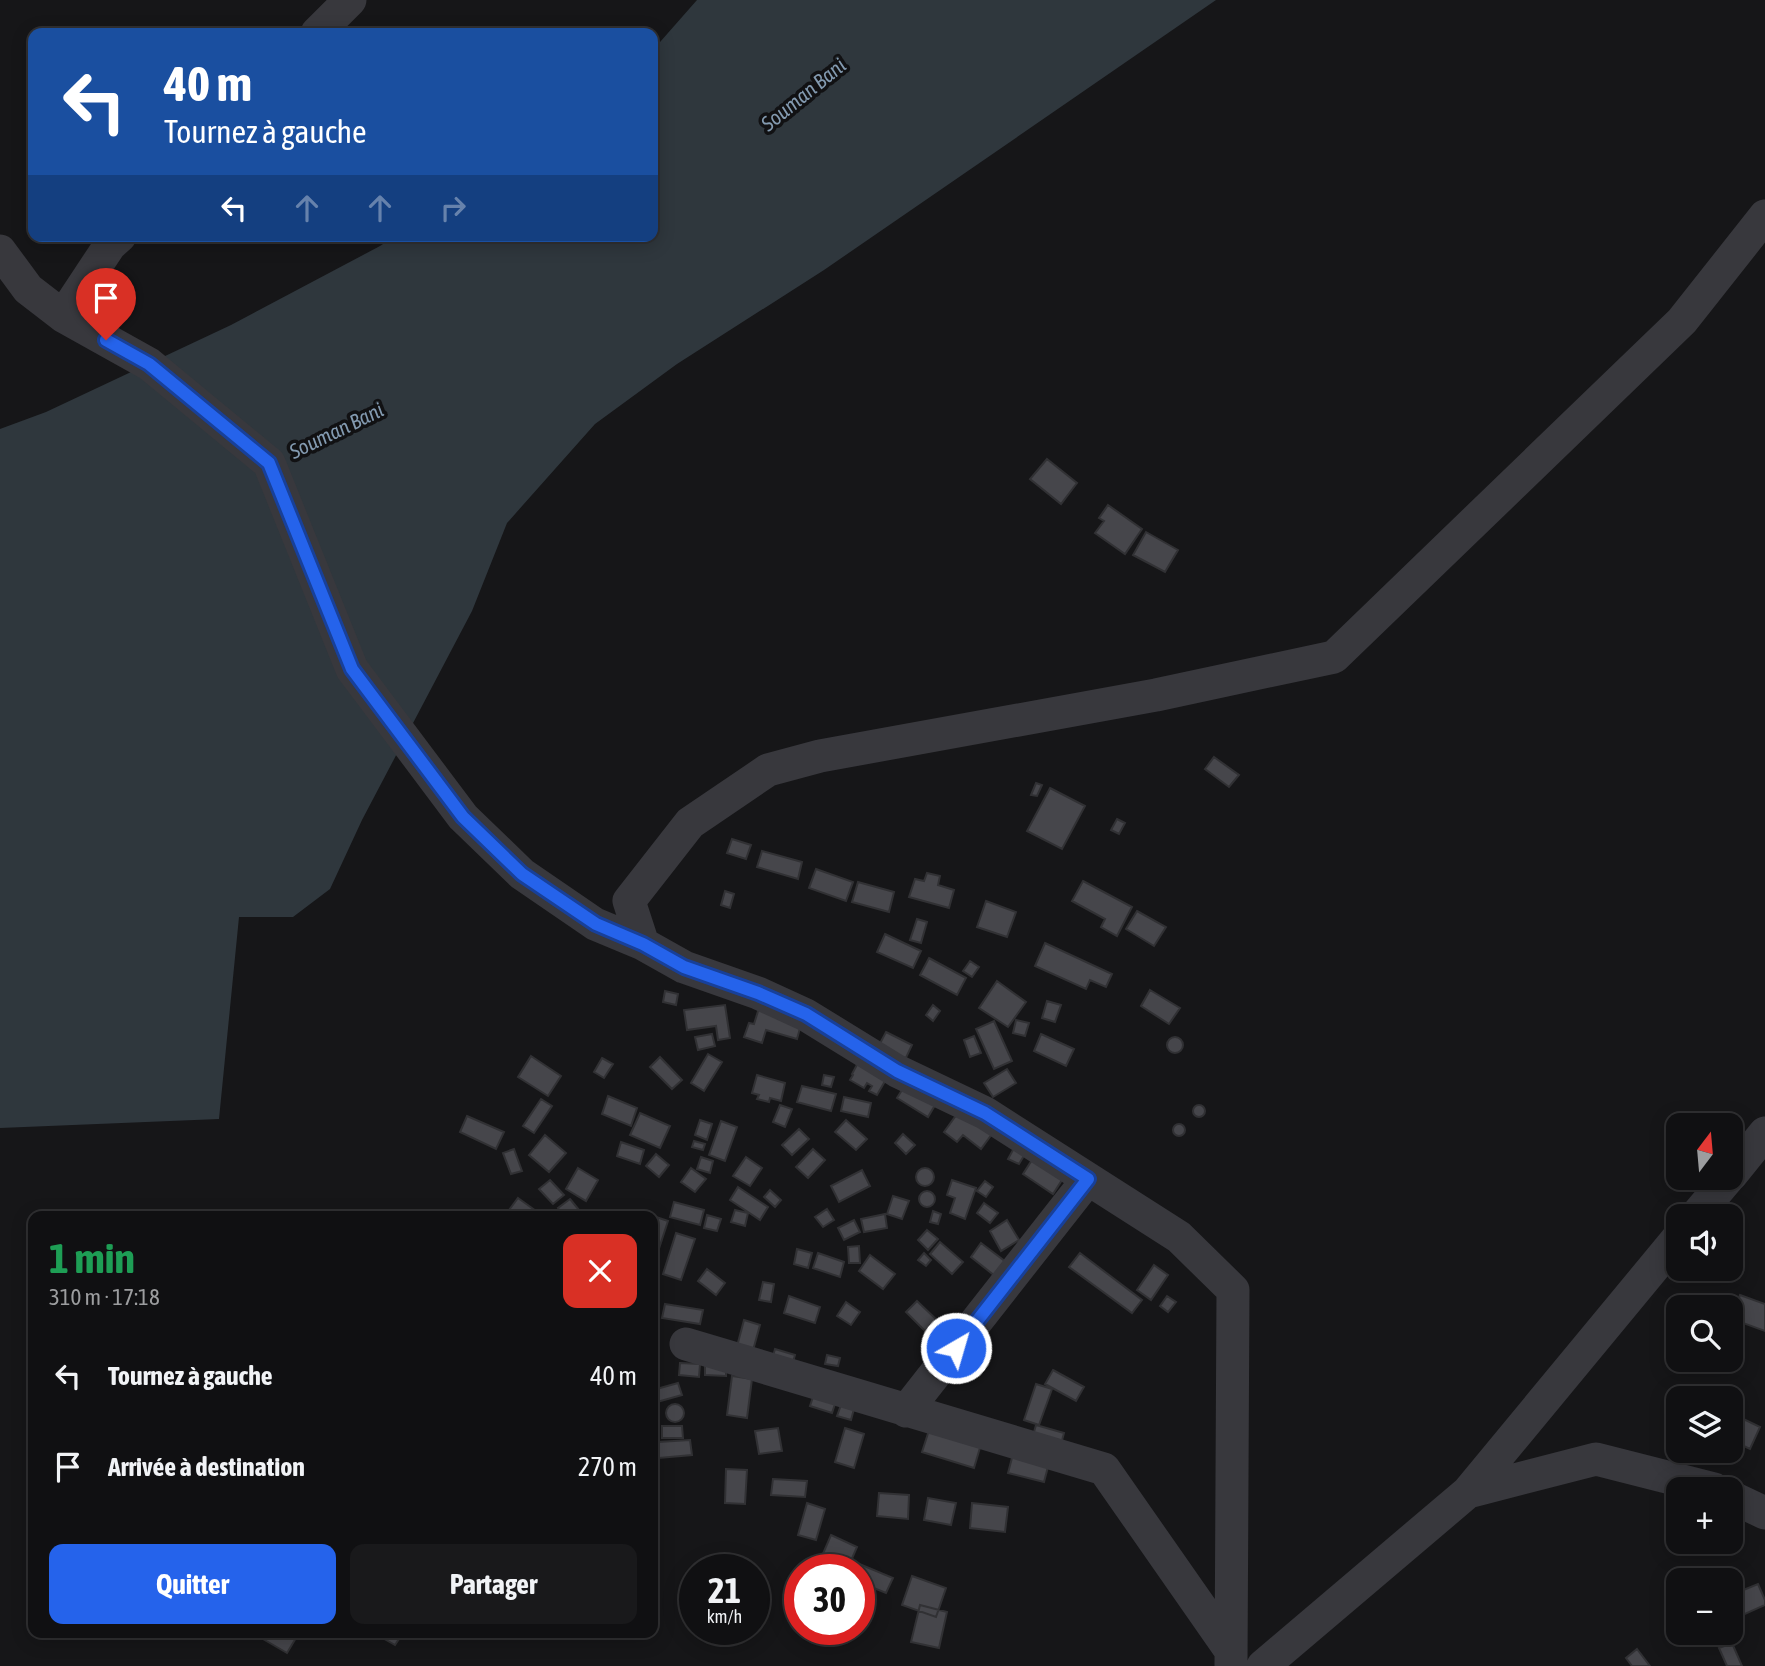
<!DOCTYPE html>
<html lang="fr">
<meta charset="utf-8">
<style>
:root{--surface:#101012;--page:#19191b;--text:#f1f3f6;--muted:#9c9d9f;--line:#303032;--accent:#2563eb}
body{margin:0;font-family:"Asap Condensed",sans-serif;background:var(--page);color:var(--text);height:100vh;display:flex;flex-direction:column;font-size:26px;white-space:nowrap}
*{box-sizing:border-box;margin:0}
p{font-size:23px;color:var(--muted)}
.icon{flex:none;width:38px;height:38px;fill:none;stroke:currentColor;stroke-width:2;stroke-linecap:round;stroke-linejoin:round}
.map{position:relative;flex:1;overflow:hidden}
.side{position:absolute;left:28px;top:1211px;width:630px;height:427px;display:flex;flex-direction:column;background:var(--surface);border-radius:14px;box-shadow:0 4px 18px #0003,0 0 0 2px var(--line)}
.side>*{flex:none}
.guide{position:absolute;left:28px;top:28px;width:630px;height:214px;border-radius:14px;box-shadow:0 4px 18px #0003,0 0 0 2px var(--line);background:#1a4fa0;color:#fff;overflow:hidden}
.needle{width:46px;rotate:16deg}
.controls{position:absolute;left:1666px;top:1113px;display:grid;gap:14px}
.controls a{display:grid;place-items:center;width:77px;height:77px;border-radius:14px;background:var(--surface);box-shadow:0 4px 18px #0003,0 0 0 2px var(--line);font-size:35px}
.speed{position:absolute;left:679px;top:1554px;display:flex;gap:14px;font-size:35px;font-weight:700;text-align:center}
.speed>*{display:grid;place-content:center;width:91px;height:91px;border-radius:50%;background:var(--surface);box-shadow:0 4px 18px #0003,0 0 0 2px var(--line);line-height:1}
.speed small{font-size:18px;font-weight:400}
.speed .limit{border:10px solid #d22;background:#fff;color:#111}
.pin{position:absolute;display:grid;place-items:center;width:60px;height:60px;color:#fff;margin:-72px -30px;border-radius:50% 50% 50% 0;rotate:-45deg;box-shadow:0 0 7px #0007}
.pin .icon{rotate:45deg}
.me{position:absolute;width:77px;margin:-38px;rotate:38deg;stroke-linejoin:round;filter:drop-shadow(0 0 5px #0008)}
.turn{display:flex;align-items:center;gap:24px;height:147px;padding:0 21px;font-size:32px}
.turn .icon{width:91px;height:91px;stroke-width:2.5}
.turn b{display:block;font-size:49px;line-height:60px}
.lanes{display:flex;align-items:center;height:66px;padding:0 21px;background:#0003;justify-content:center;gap:35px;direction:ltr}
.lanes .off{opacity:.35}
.round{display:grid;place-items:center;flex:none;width:74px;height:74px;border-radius:14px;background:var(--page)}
.overview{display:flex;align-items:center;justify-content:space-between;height:119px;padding:0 21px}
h1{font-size:42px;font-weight:700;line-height:52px;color:#1e9e55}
.primary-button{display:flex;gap:14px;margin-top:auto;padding:14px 21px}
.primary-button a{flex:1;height:80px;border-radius:14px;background:var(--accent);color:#fff;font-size:28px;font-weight:700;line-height:80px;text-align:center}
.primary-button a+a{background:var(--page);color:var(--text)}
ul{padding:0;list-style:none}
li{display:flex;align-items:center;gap:21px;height:91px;padding:0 21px}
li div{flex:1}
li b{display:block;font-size:26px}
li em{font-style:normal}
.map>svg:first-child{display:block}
</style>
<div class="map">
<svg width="1765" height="1666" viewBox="0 0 1765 1666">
<rect width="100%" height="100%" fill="#161618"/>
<path fill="#2f373d" d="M697,0H1216L824,270L677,364L595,424L507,523L472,611L362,820L330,889L293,917H239L219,1119L0,1128V429L46,412L231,325L380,246L395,236H653V50Z"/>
<path fill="#46464b" stroke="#313134" stroke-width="2" d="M1047,459L1077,483L1061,504L1030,479Z
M1108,505L1142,529L1125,554L1095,533L1104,521L1099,518Z
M1146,532L1178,550L1165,572L1133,555Z
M1214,757L1239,775L1229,787L1205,769Z
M1036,783L1042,785L1037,796L1031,795Z
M1050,788L1085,806L1062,849L1027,831Z
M1117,819L1125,823L1119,834L1111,830Z
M732,839L751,845L746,859L727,853Z
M762,851L802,862L798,879L757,867Z
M816,869L853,882L846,901L809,888Z
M927,873L940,876L938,885L954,890L949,908L909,897L915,879L924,881Z
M1083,881L1132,907L1117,936L1101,927L1105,919L1072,901Z
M858,882L894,892L889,912L852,902Z
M725,891L734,894L730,908L721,905Z
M986,901L1016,912L1007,937L977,927Z
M1137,911L1166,927L1154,946L1126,929Z
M917,919L927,922L921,943L910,940Z
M885,934L921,951L913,968L877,952Z
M1045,943L1112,974L1106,987L1090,980L1086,989L1035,966Z
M929,958L966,978L957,995L920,975Z
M970,961L979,967L972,977L963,971Z
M997,981L1026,1002L1008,1027L979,1008Z
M1150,990L1180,1008L1169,1024L1141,1006Z
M665,991L678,994L676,1005L663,1002Z
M1047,1001L1061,1005L1055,1022L1042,1018Z
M725,1005L730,1038L718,1040L716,1026L687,1030L684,1010Z
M933,1005L940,1011L933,1021L926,1015Z
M759,1008L802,1021L797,1039L766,1030L762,1043L744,1037L749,1023L754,1024Z
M1016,1020L1029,1023L1025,1036L1013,1033Z
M994,1021L1012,1061L994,1069L976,1029Z
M886,1032L912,1045L904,1062L877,1049Z
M712,1034L715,1046L698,1050L695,1037Z
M1041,1034L1074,1049L1066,1066L1034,1051Z
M974,1036L981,1053L970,1057L964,1040Z
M1167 1045a8 8 0 1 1 16 0a8 8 0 1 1-16 0Z
M708,1054L722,1062L704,1091L691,1083Z
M531,1056L561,1076L548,1096L518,1077Z
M660,1057L682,1080L672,1089L650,1067Z
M602,1058L613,1064L604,1078L594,1072Z
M860,1059L888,1076L877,1095L869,1091L872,1086L867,1083L864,1088L850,1080L853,1075L852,1074Z
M1007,1069L1016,1083L993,1097L984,1083Z
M757,1075L785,1083L781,1101L770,1098L769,1102L757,1099L759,1095L752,1093Z
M824,1075L834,1077L831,1087L822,1085Z
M907,1082L938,1100L928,1117L897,1098Z
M802,1086L836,1094L831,1111L797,1102Z
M608,1096L637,1108L631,1126L602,1114Z
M844,1097L871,1103L868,1117L841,1111Z
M541,1099L552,1106L534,1133L523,1126Z
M1193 1111a6 6 0 1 1 12 0a6 6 0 1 1-12 0Z
M780,1105L792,1109L785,1127L773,1122Z
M960,1110L992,1134L981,1149L963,1135L957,1142L944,1132Z
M640,1113L670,1126L660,1148L630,1135Z
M467,1116L504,1132L496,1149L460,1132Z
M700,1120L712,1124L707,1140L695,1135Z
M846,1120L867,1139L856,1150L835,1132Z
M721,1121L737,1127L725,1161L709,1155Z
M1173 1130a6 6 0 1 1 12 0a6 6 0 1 1-12 0Z
M799,1129L809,1139L792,1155L782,1145Z
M903,1134L915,1145L906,1154L895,1143Z
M545,1135L566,1153L549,1172L529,1155Z
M694,1141L705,1144L703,1150L692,1147Z
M621,1142L644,1150L640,1164L617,1156Z
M1014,1148L1025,1154L1019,1164L1008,1159Z
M514,1149L522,1171L511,1174L503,1153Z
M813,1149L825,1160L808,1178L796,1167Z
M656,1154L669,1165L659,1177L646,1166Z
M701,1157L713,1161L710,1173L697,1169Z
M746,1157L762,1168L750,1186L733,1176Z
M1032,1160L1062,1180L1053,1194L1023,1174Z
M916 1177a9 9 0 1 1 18 0a9 9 0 1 1-18 0Z
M578,1168L598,1180L586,1201L566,1189Z
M691,1168L706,1179L695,1192L681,1182Z
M862,1170L870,1186L839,1202L831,1186Z
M550,1180L564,1195L553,1204L539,1189Z
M952,1180L976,1188L965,1219L950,1213L955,1198L947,1195Z
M985,1181L993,1187L986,1197L977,1191Z
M738,1187L768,1207L760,1220L730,1200Z
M770,1190L781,1200L775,1207L764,1197Z
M919 1199a8 8 0 1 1 16 0a8 8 0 1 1-16 0Z
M893,1196L909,1201L902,1219L887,1214Z
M518,1198L543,1216H517L509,1210Z
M570,1199L584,1216H564L558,1208Z
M674,1202L704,1210L700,1225L670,1217Z
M984,1203L998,1213L990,1223L977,1213Z
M827,1209L834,1220L823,1227L815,1217Z
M735,1210L748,1213L745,1226L731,1222Z
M933,1211L941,1214L938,1224L930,1222Z
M885,1214L887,1228L864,1232L861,1219Z
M707,1215L721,1219L717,1231L704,1228Z
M653,1216L668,1221L654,1264H653Z
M854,1220L860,1232L844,1240L838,1228Z
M1007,1220L1019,1240L1001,1251L990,1231Z
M927,1230L938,1239L928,1250L918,1240Z
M676,1233L695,1239L681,1280L663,1274Z
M940,1242L963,1262L952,1274L930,1254Z
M981,1243L1006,1262L995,1276L971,1257Z
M859,1246L860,1263H849L848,1247Z
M797,1249L812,1253L808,1268L794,1264Z
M818,1253L844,1262L840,1277L813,1268Z
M924,1253L931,1260L926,1266L918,1260Z
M1080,1253L1142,1300L1132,1313L1069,1267Z
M870,1255L895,1274L883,1289L859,1271Z
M1154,1265L1168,1275L1151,1300L1137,1290Z
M707,1269L725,1283L716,1295L698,1281Z
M763,1282L774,1284L771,1302L759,1300Z
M1740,1295L1765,1304V1331L1732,1319Z
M789,1296L820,1307L815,1323L784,1313Z
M1167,1296L1176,1302L1168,1312L1160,1306Z
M917,1301L940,1323L929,1335L906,1312Z
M846,1302L860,1312L851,1325L837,1316Z
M665,1304L703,1310L700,1324L662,1318Z
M744,1320L760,1325L752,1354L736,1350Z
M775,1349L795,1355L791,1369L771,1363Z
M827,1355L840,1358L838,1366L825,1364Z
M680,1363L700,1364L699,1377L679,1375Z
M705,1365H726V1376L705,1375Z
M1053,1370L1084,1387L1076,1401L1045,1384Z
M732,1376L752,1379L747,1418L727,1415Z
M678,1383L682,1395L657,1402L653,1390Z
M1036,1384L1052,1389L1039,1425L1024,1420Z
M814,1394L836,1401L832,1413L810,1406Z
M666 1413a9 9 0 1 1 18 0a9 9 0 1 1-18 0Z
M841,1405L854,1409L851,1420L837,1416Z
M1731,1413L1760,1427L1750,1449L1731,1440Z
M931,1424L982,1441L974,1468L922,1452Z
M1036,1425L1064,1433L1060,1448L1032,1439Z
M662,1426H682L683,1438H662Z
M778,1428L782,1451L759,1454L755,1431Z
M845,1428L864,1434L854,1468L835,1462Z
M690,1440L692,1455L659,1458L658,1442Z
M1013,1454L1049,1463L1044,1482L1008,1473Z
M726,1469L747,1470L745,1504L725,1503Z
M773,1479L807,1481L805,1497L771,1495Z
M879,1493L909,1495L908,1519L877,1516Z
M928,1498L956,1503L951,1525L924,1520Z
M807,1503L825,1509L816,1540L798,1535Z
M972,1503L1008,1507L1005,1532L970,1528Z
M831,1535L857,1547L847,1570H834L819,1563Z
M857,1563L893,1578L886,1593L859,1582V1570H855Z
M912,1576L946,1588L936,1617L902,1605Z
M1758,1584L1765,1600V1605L1736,1618L1731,1605V1595Z
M920,1605L947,1612L939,1648L911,1642Z
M267,1633H299L287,1653L263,1639Z
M374,1633H403L395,1645Z
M1732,1643L1742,1666H1727L1719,1648Z
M1637,1649L1650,1666H1632L1626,1658Z"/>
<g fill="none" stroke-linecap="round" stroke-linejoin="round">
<path stroke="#38383d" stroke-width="33" d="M317,33L350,0
M0,251L28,289L63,316L149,364L269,463L352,669L463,817L522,874L595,924L643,944
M63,316L110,245L120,236
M1731,1175L1765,1133
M1696,1216L1728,1178
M686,1344L1104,1469L1231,1651
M906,1411L1088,1179
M1468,1492L1596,1459L1714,1489
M1731,1497L1765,1513
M1231,1666L1233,1290L1179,1237L985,1113L897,1071L806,1015L758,993L684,967L643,944L629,901L690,823L768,770L820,756L1156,695L1334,657L1682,321L1765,216
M1263,1666L1468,1492L1678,1238"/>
</g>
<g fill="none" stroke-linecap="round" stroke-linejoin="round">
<g stroke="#184099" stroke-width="18">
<path id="route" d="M106,340L149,364L269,463L352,669L463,817L522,874L596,924L643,944L684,967L758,993L806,1014L897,1071L985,1113L1088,1179L956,1348"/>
</g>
<use href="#route" stroke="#2563eb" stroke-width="12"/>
</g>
<g text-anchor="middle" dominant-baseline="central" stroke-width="7" stroke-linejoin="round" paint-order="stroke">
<g font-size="21" font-style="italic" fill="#839ab0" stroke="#111113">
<text transform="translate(803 94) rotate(-39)">Souman Bani</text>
<text transform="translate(336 430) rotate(-26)">Souman Bani</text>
</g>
</g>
</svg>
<div class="controls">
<a><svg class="needle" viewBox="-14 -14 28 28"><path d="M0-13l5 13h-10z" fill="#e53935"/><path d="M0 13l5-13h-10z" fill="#9c9d9f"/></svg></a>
<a><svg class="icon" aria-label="sound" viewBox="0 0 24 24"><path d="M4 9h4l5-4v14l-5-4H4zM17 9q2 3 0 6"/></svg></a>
<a><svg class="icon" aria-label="search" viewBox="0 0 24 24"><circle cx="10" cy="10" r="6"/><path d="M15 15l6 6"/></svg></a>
<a><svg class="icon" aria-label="layers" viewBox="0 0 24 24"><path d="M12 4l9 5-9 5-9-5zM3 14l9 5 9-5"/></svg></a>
<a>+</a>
<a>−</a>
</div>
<div class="speed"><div>21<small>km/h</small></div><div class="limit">30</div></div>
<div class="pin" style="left:106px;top:340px;background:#d93025"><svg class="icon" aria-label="arrive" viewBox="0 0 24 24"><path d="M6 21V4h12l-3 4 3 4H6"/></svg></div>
<svg class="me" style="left:956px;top:1348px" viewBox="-20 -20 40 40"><circle r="17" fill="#2563eb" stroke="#fff" stroke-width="3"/><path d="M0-11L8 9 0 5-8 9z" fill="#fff"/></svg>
<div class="guide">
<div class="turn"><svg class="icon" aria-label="left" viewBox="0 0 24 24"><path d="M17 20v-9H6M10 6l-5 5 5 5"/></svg><div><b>40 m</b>Tournez à gauche</div></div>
<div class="lanes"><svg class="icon" aria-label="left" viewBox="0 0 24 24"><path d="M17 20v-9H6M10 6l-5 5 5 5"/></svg><svg class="icon off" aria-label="ahead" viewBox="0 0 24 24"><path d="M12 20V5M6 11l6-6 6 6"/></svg><svg class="icon off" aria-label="ahead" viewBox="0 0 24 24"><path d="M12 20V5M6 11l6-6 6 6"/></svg><svg class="icon off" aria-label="right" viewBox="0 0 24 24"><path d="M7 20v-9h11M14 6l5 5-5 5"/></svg></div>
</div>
<section class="side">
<div class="overview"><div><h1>1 min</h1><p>310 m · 17:18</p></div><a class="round" style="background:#d93025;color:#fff"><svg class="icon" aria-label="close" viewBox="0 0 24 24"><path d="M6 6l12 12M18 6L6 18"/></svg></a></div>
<ul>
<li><svg class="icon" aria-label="left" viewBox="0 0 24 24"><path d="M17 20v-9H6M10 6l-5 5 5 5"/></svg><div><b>Tournez à gauche</b></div><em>40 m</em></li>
<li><svg class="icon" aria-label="arrive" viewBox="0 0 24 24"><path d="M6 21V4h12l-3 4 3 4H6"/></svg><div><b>Arrivée à destination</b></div><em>270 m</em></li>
</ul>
<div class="primary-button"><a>Quitter</a><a>Partager</a></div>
</section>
</div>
